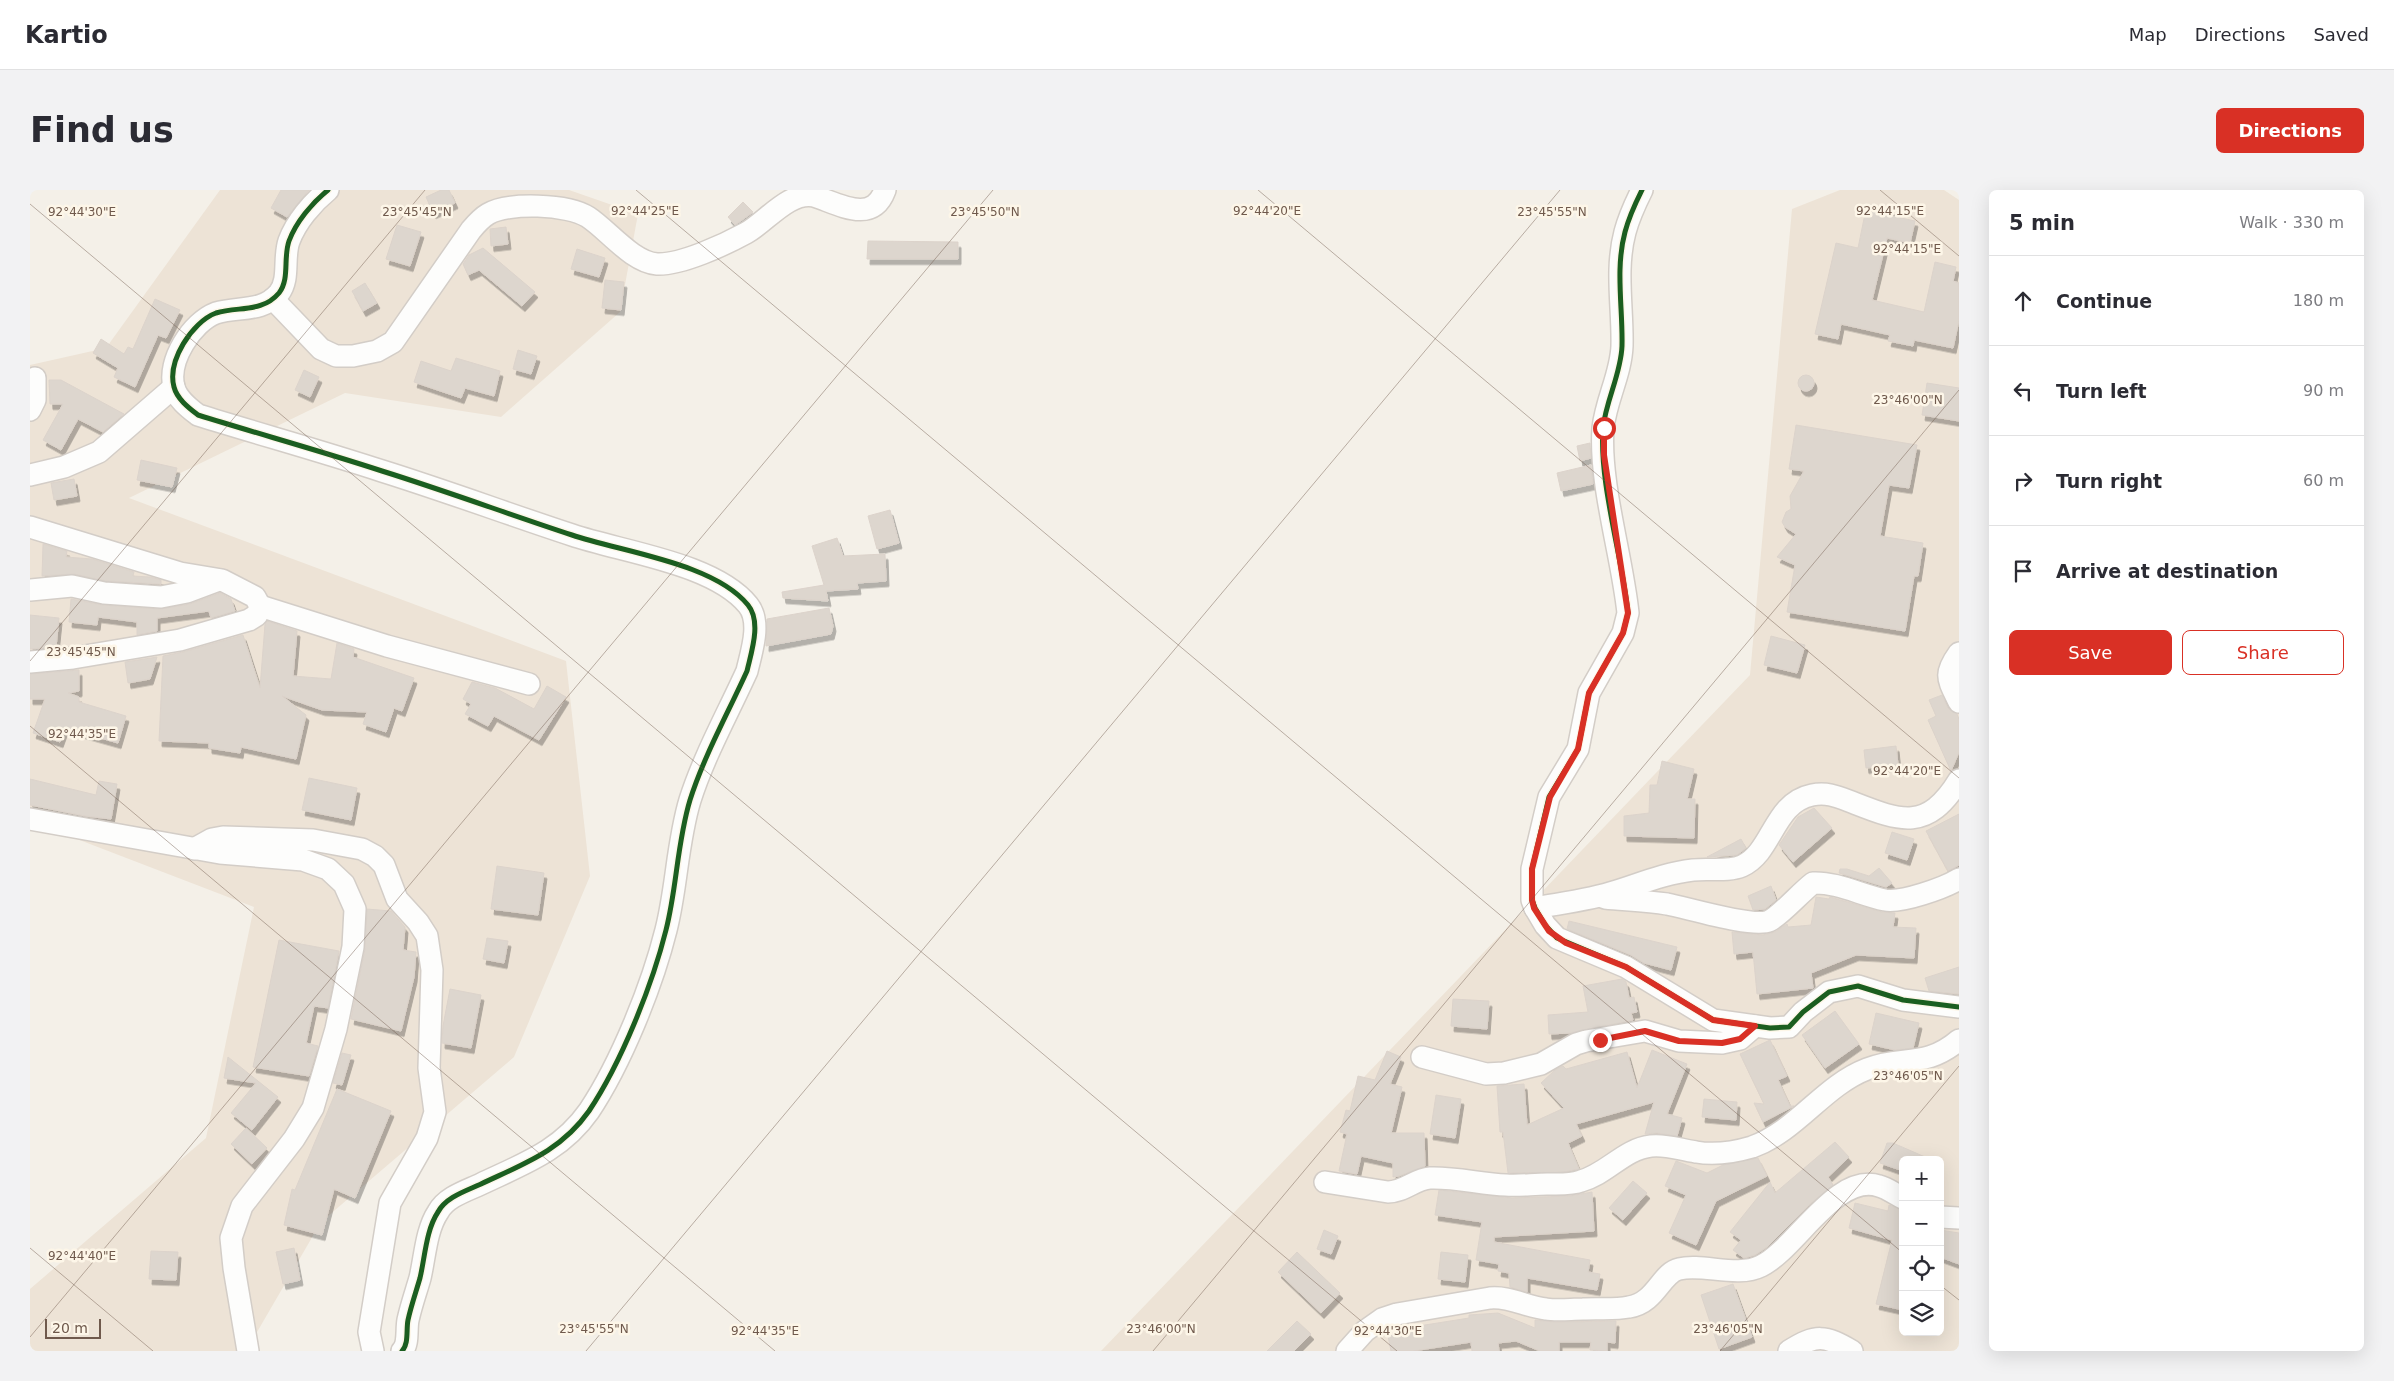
<!DOCTYPE html>
<html lang="en">
<head>
<meta charset="utf-8">
<style>
  :root { --surface:#fff; --page:#f2f2f3; --text:#2b2b33; --muted:#7c7c81; --line:#e1e1e2; --accent:#d93025 }
  body { margin:0; font-family:"DejaVu Sans",sans-serif; background:var(--page); color:var(--text) }
  .controls { position:absolute; right:15px; bottom:15px; display:grid; overflow:hidden; border-radius:8px; box-shadow:0 5px 20px #0002 }
  .controls button { width:45px; height:45px; display:grid; place-items:center; padding:0; border:0; border-bottom:1px solid var(--line); background:var(--surface); color:var(--text); font:25px sans-serif }
  .scale { position:absolute; left:15px; bottom:12px; width:56px; box-sizing:border-box; padding-left:5px; border:2px solid #6f594c; border-top:0; font-size:14px; line-height:18px; white-space:nowrap; color:#6f594c; -webkit-text-stroke:4px #fdf6e8; paint-order:stroke }
  .stop { position:absolute; width:15px; height:15px; margin:-11px; border:4px solid #d93025; border-radius:50%; background:#fff }
  .stop.end { background:#d93025; border-color:#fff; box-shadow:0 1px 5px #0008 }
  .list { margin:0; padding:0; list-style:none }
  h2 { display:flex; justify-content:space-between; align-items:center; height:65px; margin:0; padding:0 20px; font-size:21px }
  h2 small { font-size:16px; font-weight:400; color:var(--muted) }
  .list li { display:grid; grid-template-columns:32px 1fr auto; gap:15px; align-items:center; box-sizing:border-box; height:90px; padding:0 20px; border-top:1px solid var(--line) }
  .list b { display:block; font-size:19px; white-space:nowrap }
  .list em { font-size:16px; font-style:normal; color:var(--muted) }
  .actions { display:flex; gap:10px; padding:15px 20px }
  .actions a { flex:1; padding:11px 0; border:1px solid var(--accent); border-radius:8px; text-align:center; font-size:18px; color:var(--accent) }
  .actions .main { background:var(--accent); color:#fff }
  .icon { flex:none; width:28px; height:28px; fill:none; stroke:currentColor; stroke-width:2; stroke-linecap:round; stroke-linejoin:round }
  .map { position:relative; flex:none; width:1929px; height:1161px; overflow:hidden; border-radius:8px }
  header { display:flex; align-items:center; gap:30px; box-sizing:border-box; height:70px; padding:0 25px; background:var(--surface); border-bottom:1px solid var(--line) }
  header strong { font-size:24px }
  nav { display:flex; gap:28px; margin-inline-start:auto; font-size:18px }
  .intro { display:flex; align-items:center; justify-content:space-between; box-sizing:border-box; height:120px; padding:0 30px }
  h1 { margin:0; font-size:35px }
  .button { padding:12px 22px; border-radius:8px; background:var(--accent); color:#fff; font-size:18px; font-weight:700 }
  main { display:flex; gap:30px; padding:0 30px }
  aside { flex:1; background:var(--surface); border-radius:8px; box-shadow:0 5px 20px #0002 }
  .map>svg:first-child { display:block }
</style>
</head>
<body>
<header>
<strong>Kartio</strong>
<nav><a>Map</a><a>Directions</a><a>Saved</a></nav>
</header>
<div class="intro"><h1>Find us</h1><a class="button">Directions</a></div>
<main>
<div class="map">
<svg width="1929" height="1161" viewBox="0 0 1929 1161">
  <defs>
    <filter id="shadow"><feDropShadow dx="3" dy="5.5" stdDeviation="0" flood-color="#0004"/></filter>
  </defs>
  <rect width="100%" height="100%" fill="#f4f0e8"/>
  <g fill="#ede3d6" fill-rule="evenodd">
    <path d="M190 0H539L608 24 590 122 471 227 315 203 99 308 536 471 560 686 484 867 291 1032 216 1161H0V1099L176 948 224 717 0 631V175L76 158Z"/>
    <path d="M1810 0H1914L1929 10V1161H1071L1720 485 1762 19ZM1873 970H1910V1142H1873Z"/>
  </g>
  <g fill="#ddd6ce" stroke="#dcd3cb" filter="url(#shadow)">
    <path d="M251 0H279L257 27 241 18Z"/>
    <path d="M411 0H419L425 13 403 23 396 7Z"/>
    <path d="M713 12 723 22 705 35 698 27Z"/>
    <path d="M1837 14 1863 20 1862 26 1885 31 1880 53 1857 48 1842 110 1894 122 1905 72 1926 77 1923 91 1929 93V130L1923 158 1884 150 1883 156 1858 151 1860 145 1811 134 1808 149 1785 144 1806 53 1828 58Z"/>
    <path d="M367 35 391 42 380 76 356 69Z"/>
    <path d="M476 37 478 54 461 56 460 39Z"/>
    <path d="M838 51 928 52V69H837Z"/>
    <path d="M453 58 505 102 492 116 449 80 438 85 433 74 439 65Z"/>
    <path d="M547 59 575 68 569 87 541 79Z"/>
    <path d="M575 90 594 92 591 120 572 118Z"/>
    <path d="M335 93 347 113 333 121 322 101Z"/>
    <path d="M125 109 150 120 136 148 128 145 105 197 84 187 88 178 63 163 71 149 94 164 98 157 103 159Z"/>
    <path d="M488 160 507 166 501 184 483 179Z"/>
    <path d="M426 168 470 181 464 206 435 198 431 208 384 192 391 171 421 181Z"/>
    <path d="M274 180 289 187 280 207 265 200Z"/>
    <circle cx="1776" cy="193" r="8"/>
    <path d="M19 190H31L94 224 73 242 48 229 31 260 13 250 33 214H20Z"/>
    <path d="M1897 193 1929 198V231L1892 225Z"/>
    <path d="M1766 235 1887 255 1879 298 1859 295 1850 346 1893 353 1888 386H1884L1875 441 1757 422 1765 375 1747 367 1766 344 1755 337 1752 332 1756 322 1761 319 1760 306 1774 281 1759 279Z"/>
    <path d="M1560 253 1561 268 1550 271 1547 256Z"/>
    <path d="M111 270 147 278 142 297 107 290Z"/>
    <path d="M1561 275 1563 294 1531 301 1527 283Z"/>
    <path d="M44 289 47 306 24 310 21 293Z"/>
    <path d="M860 320 869 353 847 359 838 326Z"/>
    <path d="M807 348 813 366 855 364 856 391 827 393 828 399 796 401 798 411 753 408 752 402 794 395 782 356Z"/>
    <path d="M13 354 37 361 36 367 62 369 104 382 103 386 120 387 131 390V394L76 391 44 384 12 386Z"/>
    <path d="M190 403 201 409 205 421 181 428 179 421 127 428V441L107 445V432L68 427 67 435 39 432 41 409 73 415 130 419 160 414Z"/>
    <path d="M799 418 803 436 801 444 736 456 737 429Z"/>
    <path d="M0 425 29 428 26 457 0 459Z"/>
    <path d="M237 431 267 441 263 486 301 489 307 453 324 459 323 467 384 488 372 521 364 518 356 542 333 534 337 522 292 520 252 506 276 525 266 569 211 557 210 563 179 558V553L129 551 133 466 153 462 213 445 230 498 235 434Z"/>
    <path d="M1741 446 1775 455 1767 483 1734 475Z"/>
    <path d="M127 467 120 489 98 493 95 472Z"/>
    <path d="M49 480V501L38 503 49 507V512L96 526 88 553 35 538 30 552 3 543 15 509H0V484Z"/>
    <path d="M442 492 465 498 504 519 517 496 536 507 509 550 464 526 458 536 435 524 441 514 433 509Z"/>
    <path d="M1912 505 1918 518 1927 524 1929 529V562L1921 581 1898 530 1906 526 1899 510Z"/>
    <path d="M1866 556 1868 575 1836 578 1834 560Z"/>
    <path d="M1632 571 1664 579 1657 609H1665L1664 648 1594 646V626L1619 623 1620 595H1627Z"/>
    <path d="M279 588 327 598 321 630 272 620Z"/>
    <path d="M0 589 66 605 69 591 87 594 81 629 55 626 0 615Z"/>
    <path d="M1784 618 1802 638 1763 672 1749 655 1768 627Z"/>
    <path d="M1929 624V675L1918 681 1896 641Z"/>
    <path d="M1862 642 1884 649 1877 670 1855 663Z"/>
    <path d="M1711 649 1716 658 1707 665 1677 667Z"/>
    <path d="M467 676 514 683 508 725 461 719Z"/>
    <path d="M1849 678 1862 693 1856 697 1809 683 1810 679H1817L1839 686Z"/>
    <path d="M1741 696 1746 710 1735 719 1723 720 1718 706Z"/>
    <path d="M1786 707 1799 709 1800 707 1852 722 1865 723 1863 737 1886 738 1884 768 1826 765 1781 783 1783 798 1727 804 1723 762 1704 764 1702 742 1733 745 1745 742 1757 734 1758 737 1781 735Z"/>
    <path d="M337 719 361 721 375 737 373 760 386 762 384 787 371 841 321 829 335 759Z"/>
    <path d="M1539 731 1647 757 1641 780 1614 773 1601 765 1537 739Z"/>
    <path d="M457 748 478 751 474 773 453 769Z"/>
    <path d="M249 750 309 761 298 818 284 816 276 853 288 856 279 886 223 877Z"/>
    <path d="M1929 777V804L1899 801 1895 788Z"/>
    <path d="M1592 789 1596 792 1599 808 1604 807 1607 822 1601 823 1603 830 1540 843 1519 844 1518 825 1558 822 1553 796Z"/>
    <path d="M420 799 451 805 441 858 412 853 413 836Z"/>
    <path d="M1423 809 1459 811 1457 839 1421 836Z"/>
    <path d="M1805 821 1829 854 1795 878 1772 845Z"/>
    <path d="M1846 823 1889 833 1883 858 1865 860 1839 854Z"/>
    <path d="M1740 850 1757 886 1748 890 1760 916H1764L1733 932 1724 913 1734 914 1710 864Z"/>
    <path d="M1622 860 1657 874 1637 924 1652 928 1647 946 1627 943 1615 944 1624 912 1546 934 1552 946 1538 953 1549 979 1534 982 1478 983 1473 942H1470L1467 896 1494 894 1497 935 1534 918 1511 893 1525 880 1533 876 1536 879 1597 862 1607 898Z"/>
    <path d="M1357 861 1371 867 1360 894 1372 897 1361 943H1394L1395 976 1369 986 1363 987V973L1331 966 1327 984 1309 981 1317 944 1310 942 1316 920 1320 921 1328 886 1345 890Z"/>
    <path d="M312 863 321 865 312 895 303 893Z"/>
    <path d="M198 867 248 907 222 940 201 923 226 893 194 888Z"/>
    <path d="M307 899 361 921 325 1008 304 999 292 1045 254 1035 262 999 265 1000Z"/>
    <path d="M1406 905 1431 909 1425 948 1400 944Z"/>
    <path d="M1674 909 1707 912 1706 930 1672 927Z"/>
    <path d="M216 938 237 958 222 974 201 954Z"/>
    <path d="M1805 952 1819 967 1798 987 1803 995 1779 1015 1737 1057 1725 1065 1714 1068 1703 1060 1711 1050 1700 1042 1740 992 1745 1003Z"/>
    <path d="M1857 953H1863L1902 970H1873V981L1850 973Z"/>
    <path d="M1728 968 1737 986 1686 1011 1666 1055 1639 1043 1656 1005 1635 996 1646 971 1677 983 1693 975Z"/>
    <path d="M1603 991 1617 1003 1593 1030 1579 1018Z"/>
    <path d="M1409 1000 1482 1008 1540 1006 1562 1002 1564 1041 1464 1047V1052L1560 1070 1558 1082 1570 1084 1567 1100 1497 1088V1102L1480 1097 1479 1083 1468 1081 1469 1074 1446 1070 1452 1032 1405 1025Z"/>
    <path d="M1825 1013 1858 1021 1859 1015 1873 1020V1120L1846 1114 1862 1050 1819 1038Z"/>
    <path d="M1294 1040 1308 1046 1301 1064 1287 1059Z"/>
    <path d="M1910 1040 1929 1043V1074L1910 1067Z"/>
    <path d="M264 1058 270 1090 253 1094 246 1062Z"/>
    <path d="M121 1061 148 1062 146 1090 119 1089Z"/>
    <path d="M1267 1062 1310 1103 1291 1123 1248 1082Z"/>
    <path d="M1411 1062 1438 1065 1435 1092 1408 1089Z"/>
    <path d="M1703 1094 1722 1147 1689 1159 1671 1105Z"/>
    <path d="M1468 1123 1505 1138V1130L1525 1132 1586 1131 1585 1153 1577 1152V1161L1560 1160 1561 1152H1529V1161H1510L1486 1151 1468 1153 1469 1161H1442L1441 1152 1383 1161H1361L1357 1141 1439 1128V1125Z"/>
    <path d="M1267 1131 1281 1144 1264 1161H1237Z"/>
  </g>
  <g fill="none" stroke-linecap="round" stroke-linejoin="round">
    <g stroke="#d3cdc7" stroke-width="24">
      <g id="minor">
        <path d="M298 0C282 13 266 32 259 51 253 68 260 89 249 103 232 123 209 116 186 123 162 132 137 171 144 197 147 209 159 218 168 225 229 244 291 261 352 281 416 301 478 324 542 345 592 362 684 373 718 415 732 432 721 463 717 481 698 523 674 566 660 610 647 653 647 697 636 740 622 796 591 873 559 921 531 961 493 974 451 994 436 1001 416 1007 408 1022 396 1040 395 1067 390 1088 386 1102 381 1116 378 1130 376 1140 379 1154 372 1161"/>
        <path d="M1612 0C1605 14 1599 27 1595 42 1585 79 1593 119 1592 156 1591 184 1576 210 1573 238 1569 294 1592 365 1598 423L1593 443 1559 503 1548 559 1519 607 1502 679V710L1505 718 1515 735 1527 748 1596 777 1683 830 1740 838 1759 837 1773 822 1799 802 1828 796 1873 810 1929 817"/>
        <path d="M243 109 291 159 306 166H323L347 161 363 152 441 40C446 34 451 28 458 24 478 12 538 14 558 27 578 40 602 72 627 74 651 75 694 55 716 43 736 32 759 1 784 6 809 14 842 35 855 0"/>
        <path d="M0 220 5 210V188"/>
        <path d="M0 285 34 277 69 262 144 197"/>
        <path d="M0 337 150 383 192 390 225 407 230 416 227 425 219 430 150 450 43 468 0 472"/>
        <path d="M0 400 42 396 74 403 131 407 157 402 189 390"/>
        <path d="M230 416 357 456 499 494"/>
        <path d="M1929 463C1913 485 1918 489 1929 512"/>
        <path d="M0 629 190 663 273 670 298 679 314 694 325 719 323 757 306 839 283 918 264 949 212 1016 201 1048 204 1078 218 1161"/>
        <path d="M164 659 182 649 193 647 283 650 332 659 345 666 354 675 367 709 388 732 397 746 402 780 399 878 405 922 397 948 360 1013 339 1142 343 1161"/>
        <path d="M1575 708C1595 710 1617 711 1637 714 1658 718 1723 738 1739 731 1749 727 1771 702 1783 693 1807 692 1831 705 1855 710 1872 713 1914 698 1929 689"/>
        <path d="M1505 718C1532 713 1560 710 1587 701 1612 693 1636 683 1663 680 1678 678 1698 682 1712 676 1743 662 1743 613 1782 605 1796 602 1806 606 1819 611 1868 630 1896 644 1929 590"/>
        <path d="M1392 867 1456 884 1474 883 1511 874 1546 854 1556 851 1615 841 1649 851 1692 853 1710 849 1725 836"/>
        <path d="M1295 992 1358 1002C1374 1002 1385 989 1400 988 1425 987 1451 994 1476 995 1489 996 1503 994 1517 994 1528 994 1541 995 1551 991 1577 984 1594 959 1621 956 1636 954 1651 960 1666 962 1683 965 1705 962 1722 957 1767 941 1793 896 1837 879 1872 865 1895 879 1929 850"/>
        <path d="M1910 1027 1929 1028"/>
        <path d="M1317 1161 1335 1141 1352 1129 1367 1124 1460 1108C1479 1106 1497 1117 1516 1119 1528 1121 1541 1119 1553 1119 1568 1118 1584 1120 1599 1117 1626 1113 1631 1083 1649 1079 1673 1073 1707 1088 1731 1076 1766 1059 1806 982 1849 996 1857 998 1865 1004 1873 1008"/>
        <path d="M1759 1161C1786 1144 1795 1145 1822 1161"/>
      </g>
    </g>
    <use href="#minor" stroke="#fdfdfc" stroke-width="21"/>
    <g stroke="#fdf6e8" stroke-width="8">
      <g id="cycleway">
        <path d="M298 0C282 13 266 32 259 51 253 68 260 89 249 103 232 123 209 116 186 123 162 132 137 171 144 197 147 209 159 218 168 225 229 244 291 261 352 281 416 301 478 324 542 345 592 362 684 373 718 415 732 432 721 463 717 481 698 523 674 566 660 610 647 653 647 697 636 740 622 796 591 873 559 921 531 961 493 974 451 994 436 1001 416 1007 408 1022 396 1040 395 1067 390 1088 386 1102 381 1116 378 1130 376 1140 379 1154 372 1161"/>
        <path d="M1612 0C1605 14 1599 27 1595 42 1585 79 1593 119 1592 156 1591 184 1576 210 1573 238 1569 294 1592 365 1598 423L1593 443 1559 503 1548 559 1519 607 1502 679V710L1505 718 1515 735 1527 748 1596 777 1683 830 1740 838 1759 837 1773 822 1799 802 1828 796 1873 810 1929 817"/>
      </g>
    </g>
    <use href="#cycleway" stroke="#1b5e20" stroke-width="5"/>
  </g>
  <g fill="none" stroke-linecap="round" stroke-linejoin="round">
    <path stroke="#d93025" stroke-width="6" d="M1570 850 1615 841 1649 851 1692 853 1710 849 1725 836 1683 830 1596 777 1536 753 1519 741 1504 718 1502 710V679L1520 607 1548 559 1559 503 1593 443 1598 423 1574 265V238"/>
  </g>
  <path fill="none" stroke="#6f594c" stroke-width="1" stroke-opacity="0.45" d="M606 0 1873 1063M1228 0 1929 588M1850 0 1929 66M0 14 1367 1161M0 471 395 0M0 536 745 1161M0 1058 123 1161M1910 1095 1929 1110M0 1147 963 0M556 1161 1530 0M1123 1161 1929 200M1690 1161 1929 876"/>
  <g font-size="12" text-anchor="middle" fill="#6f594c" stroke="#fdf6e8" stroke-width="5" stroke-linejoin="round" paint-order="stroke">
    <text x="615" y="25">92°44'25"E</text>
    <text x="1237" y="25">92°44'20"E</text>
    <text x="1860" y="25">92°44'15"E</text>
    <text x="52" y="26">92°44'30"E</text>
    <text x="387" y="26">23°45'45"N</text>
    <text x="955" y="26">23°45'50"N</text>
    <text x="1522" y="26">23°45'55"N</text>
    <text x="1877" y="63">92°44'15"E</text>
    <text x="1878" y="214">23°46'00"N</text>
    <text x="51" y="466">23°45'45"N</text>
    <text x="52" y="548">92°44'35"E</text>
    <text x="1877" y="585">92°44'20"E</text>
    <text x="1878" y="890">23°46'05"N</text>
    <text x="52" y="1070">92°44'40"E</text>
    <text x="564" y="1143">23°45'55"N</text>
    <text x="1131" y="1143">23°46'00"N</text>
    <text x="1698" y="1143">23°46'05"N</text>
    <text x="735" y="1145">92°44'35"E</text>
    <text x="1358" y="1145">92°44'30"E</text>
  </g>
</svg>
<div class="controls">
<button>+</button>
<button>−</button>
<button><svg class="icon" aria-label="locate" viewBox="0 0 24 24"><circle cx="12" cy="12" r="6"/><path d="M12 2v4M12 18v4M2 12h4M18 12h4"/></svg></button>
<button><svg class="icon" aria-label="layers" viewBox="0 0 24 24"><path d="M12 4l9 5-9 5-9-5zM3 14l9 5 9-5"/></svg></button>
</div>
<div class="scale">20 m</div>
<div class="stop" style="left:1574px;top:238px"></div>
<div class="stop end" style="left:1570px;top:850px"></div>
</div>
<aside>
<h2>5 min<small>Walk · 330 m</small></h2>
<ul class="list">
<li><svg class="icon" aria-label="ahead" viewBox="0 0 24 24"><path d="M12 20V5M6 11l6-6 6 6"/></svg><div><b>Continue</b></div><em>180 m</em></li>
<li><svg class="icon" aria-label="left" viewBox="0 0 24 24"><path d="M17 20v-9H6M10 6l-5 5 5 5"/></svg><div><b>Turn left</b></div><em>90 m</em></li>
<li><svg class="icon" aria-label="right" viewBox="0 0 24 24"><path d="M7 20v-9h11M14 6l5 5-5 5"/></svg><div><b>Turn right</b></div><em>60 m</em></li>
<li><svg class="icon" aria-label="arrive" viewBox="0 0 24 24"><path d="M6 21V4h12l-3 4 3 4H6"/></svg><div><b>Arrive at destination</b></div></li>
</ul>
<div class="actions"><a class="main">Save</a><a>Share</a></div>
</aside>
</main>
</body>
</html>
